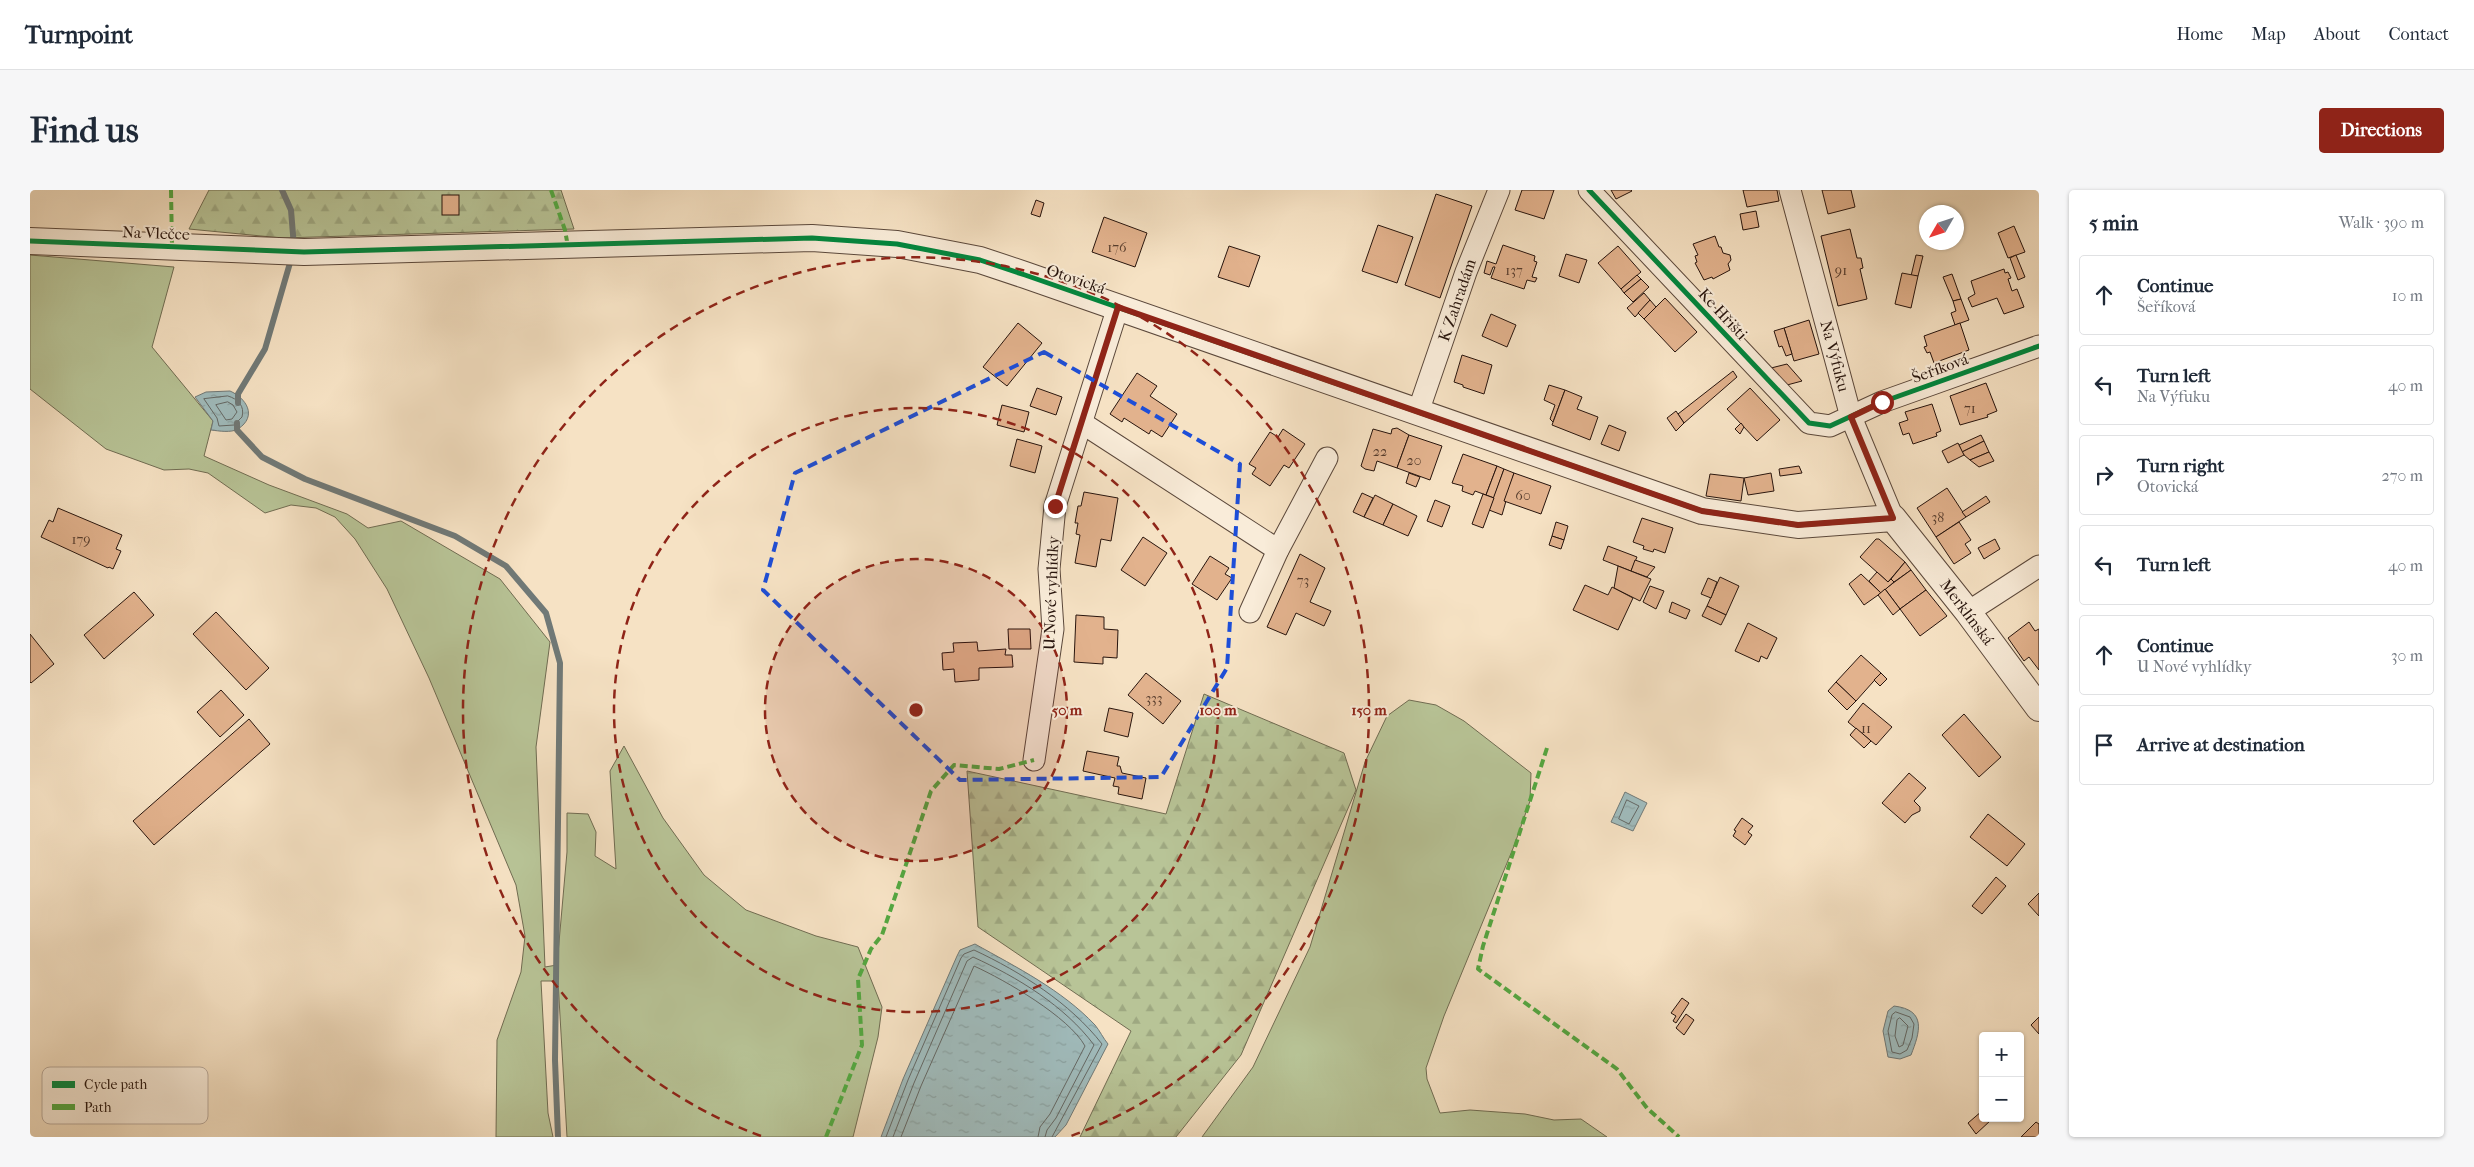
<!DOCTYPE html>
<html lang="en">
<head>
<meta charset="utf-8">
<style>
  :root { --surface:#fff; --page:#f6f6f7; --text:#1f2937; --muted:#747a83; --line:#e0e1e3; --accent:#8f2418 }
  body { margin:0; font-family:"IM FELL French Canon",serif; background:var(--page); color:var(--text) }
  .controls { position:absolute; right:15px; bottom:15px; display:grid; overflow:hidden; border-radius:5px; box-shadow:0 1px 4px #0004 }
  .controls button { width:45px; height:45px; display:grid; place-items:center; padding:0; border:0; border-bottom:1px solid var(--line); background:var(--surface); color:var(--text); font:25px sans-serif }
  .compass { position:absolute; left:1889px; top:15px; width:45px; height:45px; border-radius:50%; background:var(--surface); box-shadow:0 1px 4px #0004; rotate:231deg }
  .stop { position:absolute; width:15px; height:15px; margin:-11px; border:4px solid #8f2418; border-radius:50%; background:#fff }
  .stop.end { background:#8f2418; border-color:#fff; box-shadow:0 1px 5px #0008 }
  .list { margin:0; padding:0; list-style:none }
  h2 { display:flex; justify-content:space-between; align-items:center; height:65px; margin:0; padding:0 20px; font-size:21px }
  h2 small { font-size:16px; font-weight:400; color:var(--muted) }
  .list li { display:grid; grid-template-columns:32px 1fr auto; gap:15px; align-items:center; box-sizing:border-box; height:80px; margin:0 10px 10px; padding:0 10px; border:1px solid var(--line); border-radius:5px }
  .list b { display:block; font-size:19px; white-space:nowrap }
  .list p { margin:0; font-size:16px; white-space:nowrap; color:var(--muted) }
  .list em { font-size:16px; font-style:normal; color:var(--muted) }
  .icon { flex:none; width:28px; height:28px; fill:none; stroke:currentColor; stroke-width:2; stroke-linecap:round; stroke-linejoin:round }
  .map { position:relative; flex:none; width:2009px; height:947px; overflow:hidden; border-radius:5px }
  header { display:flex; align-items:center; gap:30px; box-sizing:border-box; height:70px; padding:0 25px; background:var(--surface); border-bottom:1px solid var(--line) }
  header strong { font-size:24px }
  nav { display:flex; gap:28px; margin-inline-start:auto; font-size:18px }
  .intro { display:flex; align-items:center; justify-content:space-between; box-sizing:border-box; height:120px; padding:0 30px }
  h1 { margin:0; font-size:35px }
  .button { padding:12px 22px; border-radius:5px; background:var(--accent); color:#fff; font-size:18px; font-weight:700 }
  main { display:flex; gap:30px; padding:0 30px }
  aside { flex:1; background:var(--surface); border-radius:5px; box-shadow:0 1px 4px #0004 }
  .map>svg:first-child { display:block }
</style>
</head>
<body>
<header>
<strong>Turnpoint</strong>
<nav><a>Home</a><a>Map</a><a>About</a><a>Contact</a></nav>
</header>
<div class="intro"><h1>Find us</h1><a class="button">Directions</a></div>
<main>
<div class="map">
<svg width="2009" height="947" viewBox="0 0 2009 947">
  <defs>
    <pattern id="forest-firs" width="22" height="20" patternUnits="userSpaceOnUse" patternTransform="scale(1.25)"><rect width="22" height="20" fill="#b8c497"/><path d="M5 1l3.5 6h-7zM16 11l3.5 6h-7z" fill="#9ea881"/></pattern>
    <pattern id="water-ripples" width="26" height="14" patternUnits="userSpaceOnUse" patternTransform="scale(1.25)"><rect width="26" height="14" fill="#a0bcbd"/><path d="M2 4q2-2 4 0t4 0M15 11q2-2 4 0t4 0" fill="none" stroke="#8aa1a1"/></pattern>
  </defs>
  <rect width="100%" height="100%" fill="#f6e2c4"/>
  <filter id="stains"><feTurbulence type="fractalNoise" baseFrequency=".004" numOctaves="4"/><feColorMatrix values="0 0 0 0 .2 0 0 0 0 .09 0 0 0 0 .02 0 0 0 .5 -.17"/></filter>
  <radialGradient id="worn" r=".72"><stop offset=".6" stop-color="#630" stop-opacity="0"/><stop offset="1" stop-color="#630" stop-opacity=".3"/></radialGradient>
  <g fill="#b8c497" stroke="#706c52">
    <path d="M0 65 144 77 122 157 183 231 174 266 239 295 317 324 338 338 371 331 470 389 520 452 506 557 515 777 527 775 537 662V623L558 624 566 642 565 666 586 679 580 581 594 556 633 628 674 685 716 720 786 746 828 757 852 817 848 847 823 947H537L528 791H511L518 923 523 947H466L467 850 491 782 495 746 486 695 399 488 357 399 325 349 305 327 286 318 261 315 235 323 178 283 159 279 134 280 76 259 0 199Z"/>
    <path d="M1379 510 1406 515 1434 531 1501 583 1500 611 1484 656 1414 826 1396 878 1397 889 1410 923 1440 920 1495 924 1524 930 1551 929 1577 947H1172L1223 877 1280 757 1335 572 1357 526Z"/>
  </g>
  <g fill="url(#forest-firs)" stroke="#706c52">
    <path d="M179 0H531L544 39 252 48 159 39Z"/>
    <path d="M1174 504 1314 563 1326 600 1211 865 1146 947H1050L1101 841 948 737 937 581 1136 624Z"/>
  </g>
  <g fill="url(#water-ripples)" stroke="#707977">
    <path d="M200 201C216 208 228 226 208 239 201 243 189 241 181 240L183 231 165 207 176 202Z"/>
    <path d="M1595 602 1617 613 1603 641 1581 632Z"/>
    <path d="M945 754C986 777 1032 800 1065 835 1070 841 1073 848 1078 854L1036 935 1025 947H851L873 889 927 766 930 760Z"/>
    <path d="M1864 816C1897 820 1890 842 1881 865L1870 869 1858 867 1853 841 1858 821Z"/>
  </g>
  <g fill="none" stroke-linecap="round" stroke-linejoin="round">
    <g stroke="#646865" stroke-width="1">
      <path d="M198 206C208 209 215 216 212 227L204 235 189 236 187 228 174 209Z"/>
      <path d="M198 212 203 215 207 222 202 229 196 230 186 215Z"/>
      <path d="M1597 610 1609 616 1599 634 1589 629Z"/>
      <path d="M1866 822 1880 827 1884 834 1882 848 1877 860 1870 864 1862 862 1858 841 1862 825Z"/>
      <path d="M1870 828 1878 836 1873 855 1869 857 1865 846 1867 830Z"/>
      <path d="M856 947 878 890 931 768 934 764 944 760C991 782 1040 813 1072 854L1022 947"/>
      <path d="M863 947 884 893 937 771 943 767C987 787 1035 816 1064 855L1026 928 1017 940 1015 947"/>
      <path d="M871 947 891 896 944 776C975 790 1039 827 1055 856L1020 924 1010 937 1008 947"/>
    </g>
    <g stroke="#707977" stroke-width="6">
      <path d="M252 0 261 20 264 57"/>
      <path d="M208 213V204L235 159 262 66"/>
      <path d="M207 233V240L232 267 275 289 425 346 476 376 516 423 530 473 525 870 528 947"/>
    </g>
  </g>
  <g fill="#e2b28d" stroke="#27140d">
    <path d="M1492 0H1524L1514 29 1485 20Z"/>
    <path d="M1581 0H1601L1602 1 1586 9Z"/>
    <path d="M1713 0H1747L1749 11 1717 17Z"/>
    <path d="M1792 0H1821L1825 17 1798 24Z"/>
    <path d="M1406 4 1442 16 1410 108 1375 95Z"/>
    <rect x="412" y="5" width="17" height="20"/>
    <path d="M1006 10 1014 13 1010 27 1001 24Z"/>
    <path d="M1726 21 1729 37 1713 40 1710 24Z"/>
    <path d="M1074 27 1117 43 1105 77 1062 62Z"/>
    <path d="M1348 35 1383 47 1367 93 1332 81Z"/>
    <path d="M1984 36 1995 62 1978 68 1968 43Z"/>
    <path d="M1820 39 1827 68H1831L1833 78 1830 79 1837 109 1808 116 1791 46Z"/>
    <path d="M1685 46 1689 57H1691L1693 63 1700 65 1701 70 1698 74 1700 80 1683 89 1682 87 1674 90 1665 73 1667 72 1665 66 1668 65 1663 54Z"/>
    <path d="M1473 55 1505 66 1504 71 1507 72 1502 87 1507 88 1505 92 1497 90 1494 99 1461 88 1465 77H1463L1460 85 1454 83 1457 71 1466 74Z"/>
    <path d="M1199 56 1230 66 1219 97 1188 87Z"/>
    <path d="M1588 56 1611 82 1591 99 1568 73Z"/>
    <path d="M1536 64 1557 70 1549 93 1529 86Z"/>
    <path d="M1886 65 1893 66 1888 86H1881Z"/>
    <path d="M1986 65 1995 87 1988 90 1980 68Z"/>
    <path d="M1974 79 1975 83 1978 82 1981 88 1978 89 1982 101 1987 99 1994 117 1974 124 1967 108 1942 117 1938 108 1945 104 1941 91Z"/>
    <path d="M1872 83 1888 86 1881 118 1865 114Z"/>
    <path d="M1922 84 1931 109 1923 111 1913 87Z"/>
    <path d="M1607 85 1611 89 1594 103 1591 99Z"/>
    <path d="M1611 89 1619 97 1603 112 1594 103Z"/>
    <path d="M1614 103 1620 110 1605 127 1597 118Z"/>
    <path d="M1635 108 1667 142 1645 162 1614 129Z"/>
    <path d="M1931 109 1939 130 1925 135 1921 123 1926 121 1923 111Z"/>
    <path d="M1620 110 1626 117 1614 129 1608 123Z"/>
    <path d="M1461 124 1486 135 1477 157 1452 146Z"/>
    <path d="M1779 130 1789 164 1764 171 1754 138Z"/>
    <path d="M988 133 1012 153 977 196 953 177Z"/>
    <path d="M1930 133 1939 160 1904 173 1900 162 1897 163 1894 157 1897 156 1894 146Z"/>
    <path d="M1754 138 1762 164 1756 166 1752 156 1749 157 1744 141Z"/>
    <path d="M1432 165 1462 175 1454 204 1433 197V195L1424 192Z"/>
    <path d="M1757 174 1772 191 1757 195 1741 178Z"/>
    <path d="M1703 181 1707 187 1654 233 1648 224Z"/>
    <path d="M1107 183 1127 196 1120 206 1147 224 1132 247 1121 240 1119 244 1094 228 1092 232 1080 224Z"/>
    <path d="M1956 193 1967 221 1957 225 1958 227 1930 235 1920 206Z"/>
    <path d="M1519 195 1535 200 1523 232 1520 229 1525 215 1514 210Z"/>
    <path d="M1007 198 1032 207 1026 225 1000 216Z"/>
    <path d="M1720 198 1750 230 1727 251 1697 219Z"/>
    <path d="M1535 200 1552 207 1547 219 1568 227 1560 250 1522 235Z"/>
    <path d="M1902 214 1911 241 1906 243 1907 246 1883 254 1879 243 1873 245 1869 233 1878 230 1875 222Z"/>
    <path d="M972 215 999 222 994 242 967 235Z"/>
    <path d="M1646 221 1654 233 1646 241 1637 228Z"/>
    <path d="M1711 233 1714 237 1710 244 1705 239Z"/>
    <path d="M1579 235 1596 242 1589 261 1571 254Z"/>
    <path d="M1367 238 1379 245 1367 278 1347 271 1344 281 1335 279 1331 276 1343 239 1361 244 1362 239Z"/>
    <path d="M1253 239 1275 254 1259 278 1254 275 1240 296 1222 284 1226 278 1219 274 1240 242 1248 247Z"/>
    <path d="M1379 245 1412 256 1400 290 1367 278Z"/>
    <path d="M1951 245 1954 251 1932 262 1929 255Z"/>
    <path d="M987 249 1012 256 1005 283 980 276Z"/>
    <path d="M1954 251 1959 262 1940 270 1934 265 1932 262Z"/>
    <path d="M1928 253 1934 265 1918 273 1912 261Z"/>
    <path d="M1959 262 1964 271 1949 277 1940 270Z"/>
    <path d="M1433 264 1467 276 1456 305 1445 301 1443 305 1432 301 1433 296 1422 293Z"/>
    <path d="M1467 276 1474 279 1464 308 1456 305Z"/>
    <path d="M1769 276 1772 283 1750 286 1749 279Z"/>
    <path d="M1474 279 1484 283 1472 325 1459 320Z"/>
    <path d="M1379 283 1390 287 1386 297 1376 293Z"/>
    <path d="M1484 283 1521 296 1511 324 1474 311Z"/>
    <path d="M1741 283 1744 301 1718 305 1714 288Z"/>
    <path d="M1680 284 1714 288 1711 311 1676 306Z"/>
    <path d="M1917 298 1936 327 1906 347 1887 318Z"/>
    <path d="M1054 302 1088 308 1081 351 1071 349 1066 377 1045 373 1050 345 1046 344 1048 333H1045L1048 316H1051Z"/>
    <path d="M1332 303 1343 308 1334 327 1323 322Z"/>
    <path d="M1453 304 1464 308 1453 338 1442 334Z"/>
    <path d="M1345 305 1363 314 1353 335 1334 327Z"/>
    <path d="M1956 306 1960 312 1936 327 1932 322Z"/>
    <path d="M1405 310 1420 316 1412 337 1397 331Z"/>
    <path d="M1363 314 1387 326 1378 346 1353 335Z"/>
    <path d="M28 318 92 345 86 359 91 361 83 379 79 377 78 378 11 347 19 330 23 332Z"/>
    <path d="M1612 328 1643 338 1635 363 1624 359 1623 362 1613 359 1614 356 1603 352Z"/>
    <path d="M1526 332 1538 336 1534 350 1522 346Z"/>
    <path d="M1929 332 1941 350 1935 354 1941 363 1924 374 1906 347Z"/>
    <path d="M1522 346 1534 350 1531 359 1519 355Z"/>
    <path d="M1113 347 1137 363 1115 396 1091 380Z"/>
    <path d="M1846 349H1849L1875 372 1858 392 1830 367Z"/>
    <path d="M1965 349 1970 359 1954 369 1948 358Z"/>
    <path d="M1578 356 1607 367 1601 381 1573 370Z"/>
    <path d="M1270 364 1295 378 1280 412 1301 421 1294 436 1266 423 1256 445 1237 437Z"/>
    <path d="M1180 366 1199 378 1195 384 1202 388 1187 410 1162 394Z"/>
    <path d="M1605 370 1625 377 1617 387 1601 381Z"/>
    <path d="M1875 372 1881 380 1864 392 1861 389Z"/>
    <path d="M1588 376 1621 389 1610 411 1584 398Z"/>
    <path d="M1881 380 1896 400 1870 419 1855 399Z"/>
    <path d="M1847 382 1858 392 1861 389 1864 392 1851 403 1839 391Z"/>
    <path d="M1831 384 1851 403 1834 415 1819 394Z"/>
    <path d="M1690 387 1709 396 1696 425 1677 416Z"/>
    <path d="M1678 388 1687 392 1681 408 1671 404Z"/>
    <path d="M1555 395 1578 405 1582 397 1603 408 1588 440 1543 420Z"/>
    <path d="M1620 396 1634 401 1626 419 1613 412Z"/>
    <path d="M1855 399 1870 419 1863 425 1848 405Z"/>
    <path d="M1896 400 1917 426 1890 446 1870 419Z"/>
    <path d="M104 402 124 425 74 469 54 445Z"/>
    <path d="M1642 412 1660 420 1656 429 1639 422Z"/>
    <path d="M1677 416 1696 425 1691 435 1672 426Z"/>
    <path d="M186 422 239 478 216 500 163 444Z"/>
    <path d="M1046 425 1074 427V439L1088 440 1087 468 1073 467V474L1044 472Z"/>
    <path d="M1999 432 2005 441 2009 439V480L1999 467 1994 471 1978 448Z"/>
    <path d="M1718 433 1747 448 1737 469 1731 466 1729 472 1705 461Z"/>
    <path d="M978 439H1000L1001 459H979Z"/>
    <path d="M0 444 24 474 1 493 0 492Z"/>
    <path d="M947 452 948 461 976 459 975 465H982L983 477 949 478V490L925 492 924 479 913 480 912 463 924 462 923 453Z"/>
    <path d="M1831 465 1851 483 1826 511 1806 492Z"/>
    <path d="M1116 483 1151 511 1133 534 1098 505Z"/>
    <path d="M1851 483 1857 489 1850 496 1844 490Z"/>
    <path d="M1806 492 1826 511 1817 520 1798 501Z"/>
    <path d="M191 500 214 525 190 547 167 522Z"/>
    <path d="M1833 513 1862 537 1846 555 1818 532Z"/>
    <path d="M1079 518 1103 523 1098 547 1074 541Z"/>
    <path d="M1934 524 1971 567 1949 587 1912 545Z"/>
    <path d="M219 529 240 554 124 655 103 631Z"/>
    <path d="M1826 538 1841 551 1834 558 1820 545Z"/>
    <path d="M1057 561 1089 567 1087 576H1090L1092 583 1116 588 1112 609 1088 604 1089 597 1083 596 1085 588 1053 581Z"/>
    <path d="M1879 583 1896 598 1884 611 1890 617V621L1882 625 1875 633 1852 613Z"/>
    <path d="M1958 624 1995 654 1977 676 1940 647Z"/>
    <path d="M1712 628 1723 636 1718 642 1722 645 1715 655 1703 646 1706 641 1704 640Z"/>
    <path d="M1966 687 1976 696 1952 724 1942 716Z"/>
    <path d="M2009 703V726L1998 714Z"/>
    <path d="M1652 808 1659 813 1646 833 1643 831 1646 826 1641 823Z"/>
    <path d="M1656 824 1664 830 1654 845 1646 838Z"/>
    <path d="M2009 827V844L2001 835Z"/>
    <path d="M1952 921 1953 928 1961 930 1946 944 1938 933Z"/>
    <path d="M2006 932 2009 934V947H1991Z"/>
  </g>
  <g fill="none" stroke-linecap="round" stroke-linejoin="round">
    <g stroke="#5b483b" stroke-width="23">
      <g id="minor">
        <path d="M1559 0 1779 233 1800 236 1852 212 2009 156"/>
        <path d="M1760 0 1821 227 1863 328"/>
        <path d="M1388 222 1436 82 1469 0"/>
        <path d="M1052 233 1248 360"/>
        <path d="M1220 422 1248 360 1297 268"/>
        <path d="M1938 422 2009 376"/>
        <path d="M1004 570 1023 439 1019 379 1025 316 1088 117"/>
      </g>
    </g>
    <g stroke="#5b483b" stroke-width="28">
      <path id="tertiary" d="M0 51 274 62 782 48 867 54 950 70 995 85 1672 321 1768 335 1863 328 1938 422 2009 518"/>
    </g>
    <use href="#minor" stroke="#f9ecd9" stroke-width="21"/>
    <use href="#tertiary" stroke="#f9ecd9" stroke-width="26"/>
    <g stroke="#53a841" stroke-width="4" stroke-dasharray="8 4" stroke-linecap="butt">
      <path d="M141 0 142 57"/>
      <path d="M521 0 535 40 538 57"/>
      <path d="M1517 558 1453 756 1448 779 1587 879 1617 918 1649 947"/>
      <path d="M796 947 832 855 828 789 841 759 852 745 901 601 924 575 969 579 1004 570"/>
    </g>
    <g stroke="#f9ecd9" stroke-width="8">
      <g id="cycleway">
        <path d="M1559 0 1779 233 1800 236 1852 212 2009 156"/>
        <path d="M0 51 274 62 782 48 867 54 950 70 995 85 1672 321 1768 335 1863 328"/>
      </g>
    </g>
    <use href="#cycleway" stroke="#00873e" stroke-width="5"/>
  </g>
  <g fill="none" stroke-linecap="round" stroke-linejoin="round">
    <path stroke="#8f2418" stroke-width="6" d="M1025 316 1088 117 1672 321 1768 335 1863 328 1821 227 1852 212"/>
  </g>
  <path fill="none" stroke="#1d4ed8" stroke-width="4" stroke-dasharray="10 6" stroke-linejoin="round" d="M1014 162 1210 274 1197 478 1131 587 930 590 733 400 765 283Z"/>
  <circle cx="886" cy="520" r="151" fill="#8f2418" fill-opacity=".12"/>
  <g fill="none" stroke="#8f2418" stroke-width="2.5" stroke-dasharray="9 6">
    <circle cx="886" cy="520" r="151"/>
    <circle cx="886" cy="520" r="302"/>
    <path d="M731 946A453 453 0 1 1 1041 946"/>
  </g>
  <g text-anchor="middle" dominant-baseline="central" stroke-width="4" stroke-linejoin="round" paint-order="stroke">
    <g font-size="14" fill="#563c2d">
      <text x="1087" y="57">176</text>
      <text x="1484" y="80">137</text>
      <text x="1811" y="80">91</text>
      <text x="1940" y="218">71</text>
      <text x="1350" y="261">22</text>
      <text x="1384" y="270">20</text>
      <text x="1493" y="305">60</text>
      <text x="1908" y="327">38</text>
      <text x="51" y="349">179</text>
      <text x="1273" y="390">73</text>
      <text x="1124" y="508">333</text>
      <text x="1836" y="538">11</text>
    </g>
    <g font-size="16" fill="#27140d" stroke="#f9ecd9">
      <text transform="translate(126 43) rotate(2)">Na Vlečce</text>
      <text transform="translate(1046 89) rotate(19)">Otovická</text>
      <text transform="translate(1427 110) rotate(-71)">K Zahradám</text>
      <text transform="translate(1693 124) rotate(47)">Ke Hřišti</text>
      <text transform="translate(1805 166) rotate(75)">Na Výfuku</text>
      <text transform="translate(1910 178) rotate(-20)">Šeříková</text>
      <text transform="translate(1021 403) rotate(-88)">U Nové vyhlídky</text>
      <text transform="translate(1937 422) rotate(53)">Merklínská</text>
    </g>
  </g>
  <rect x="12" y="877" width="166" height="57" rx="8" fill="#f9ecd9" stroke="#baab9c" stroke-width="1"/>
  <rect x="22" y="891" width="23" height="7" fill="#00873e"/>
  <rect x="22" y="914" width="23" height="6" fill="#53a841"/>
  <g font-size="14" fill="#27140d">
    <text x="54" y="899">Cycle path</text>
    <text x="54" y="922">Path</text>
  </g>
  <circle cx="886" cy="520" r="8" fill="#8f2418" stroke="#f9ecd9" stroke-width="2.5"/>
  <g font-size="15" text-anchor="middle" font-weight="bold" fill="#8f2418" stroke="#f9ecd9" stroke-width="4" stroke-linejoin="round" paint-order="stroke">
    <text x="1037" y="525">50 m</text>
    <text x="1188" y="525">100 m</text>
    <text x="1339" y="525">150 m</text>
  </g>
  <rect width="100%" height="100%" filter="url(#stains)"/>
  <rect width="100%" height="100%" fill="url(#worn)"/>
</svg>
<div class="controls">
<button>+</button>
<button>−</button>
</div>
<svg class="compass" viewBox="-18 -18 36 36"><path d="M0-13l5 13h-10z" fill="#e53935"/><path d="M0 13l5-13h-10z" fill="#747a83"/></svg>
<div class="stop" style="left:1852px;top:212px"></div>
<div class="stop end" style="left:1025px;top:316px"></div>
</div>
<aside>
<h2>5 min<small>Walk · 390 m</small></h2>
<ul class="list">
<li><svg class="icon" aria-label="ahead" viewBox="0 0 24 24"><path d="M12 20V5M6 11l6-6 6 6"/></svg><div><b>Continue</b><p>Šeříková</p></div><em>10 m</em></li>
<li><svg class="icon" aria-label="left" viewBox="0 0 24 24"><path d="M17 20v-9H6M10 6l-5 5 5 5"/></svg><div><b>Turn left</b><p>Na Výfuku</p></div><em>40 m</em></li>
<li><svg class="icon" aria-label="right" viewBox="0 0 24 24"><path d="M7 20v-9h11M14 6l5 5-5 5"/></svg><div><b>Turn right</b><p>Otovická</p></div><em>270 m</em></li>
<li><svg class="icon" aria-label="left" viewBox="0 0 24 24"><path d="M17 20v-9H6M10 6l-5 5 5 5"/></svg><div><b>Turn left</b></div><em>40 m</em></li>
<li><svg class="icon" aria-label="ahead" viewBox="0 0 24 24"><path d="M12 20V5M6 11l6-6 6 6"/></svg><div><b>Continue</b><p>U Nové vyhlídky</p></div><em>30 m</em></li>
<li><svg class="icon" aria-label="arrive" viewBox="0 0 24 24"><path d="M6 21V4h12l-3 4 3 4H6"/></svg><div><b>Arrive at destination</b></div></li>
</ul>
</aside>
</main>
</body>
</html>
